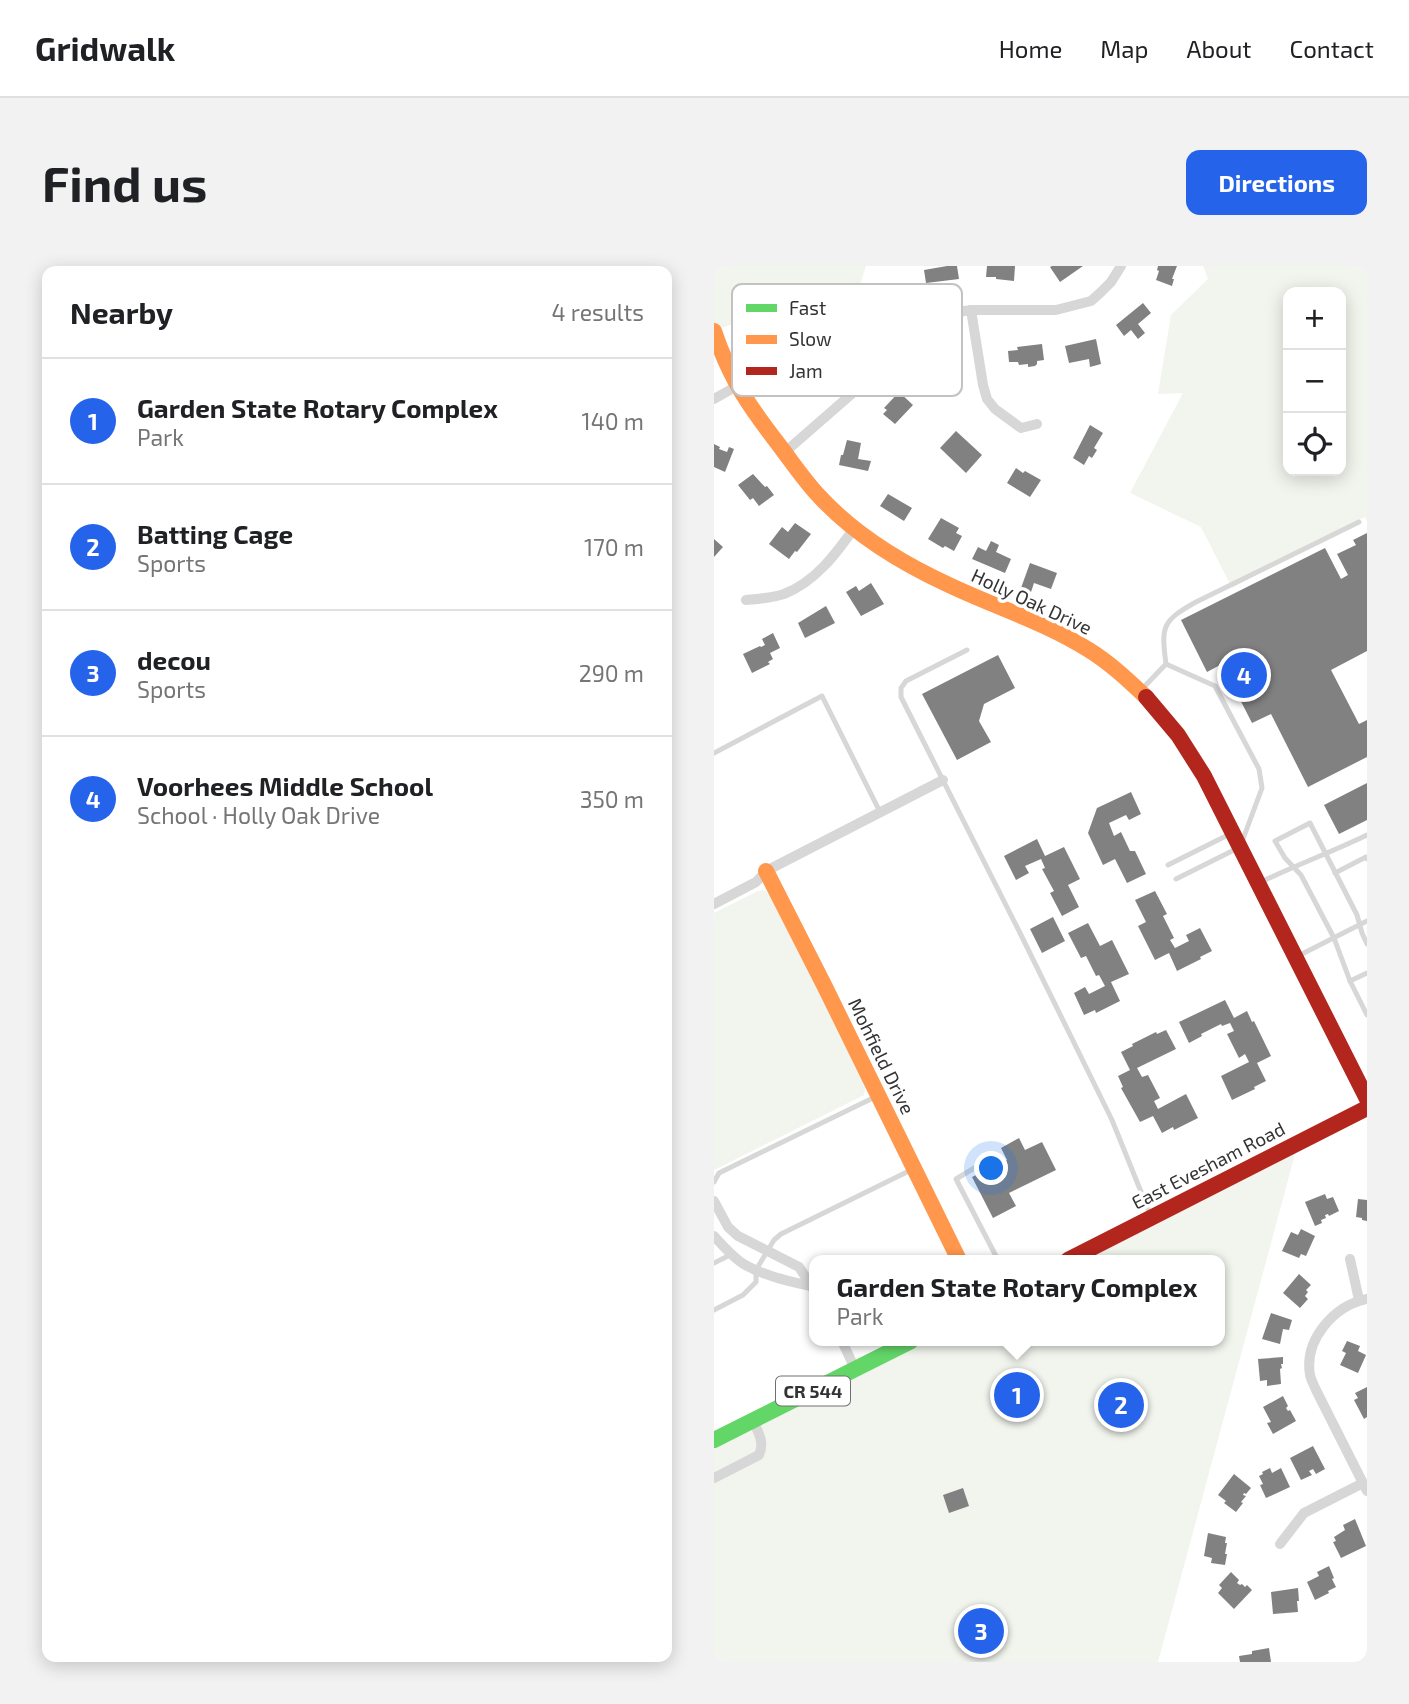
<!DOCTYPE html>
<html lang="en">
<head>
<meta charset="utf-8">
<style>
  :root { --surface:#fff; --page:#f2f2f2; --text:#202124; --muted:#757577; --line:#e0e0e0; --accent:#2563eb }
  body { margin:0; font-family:"Exo 2",sans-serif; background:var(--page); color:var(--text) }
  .controls { position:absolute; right:21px; top:21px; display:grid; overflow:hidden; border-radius:14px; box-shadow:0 4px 18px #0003 }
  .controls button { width:63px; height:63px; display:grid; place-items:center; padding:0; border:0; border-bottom:2px solid var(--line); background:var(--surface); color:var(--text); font:35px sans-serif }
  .you { position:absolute; left:278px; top:903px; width:24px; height:24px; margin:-18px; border:5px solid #fff; border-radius:50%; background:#1a73e8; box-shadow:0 0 0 10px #1a73e833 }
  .badge { display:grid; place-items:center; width:46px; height:46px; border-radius:50%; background:var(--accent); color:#fff; font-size:23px; font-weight:700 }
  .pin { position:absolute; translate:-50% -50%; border:4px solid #fff; box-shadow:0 2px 7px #0006 }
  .popup { position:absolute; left:95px; top:989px; width:416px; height:91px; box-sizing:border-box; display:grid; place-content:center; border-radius:14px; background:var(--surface); filter:drop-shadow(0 2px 5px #0005); font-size:23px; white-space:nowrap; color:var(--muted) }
  .popup b { font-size:26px; color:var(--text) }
  .popup::after { content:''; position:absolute; left:50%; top:100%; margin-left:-14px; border:14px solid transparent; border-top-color:var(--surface) }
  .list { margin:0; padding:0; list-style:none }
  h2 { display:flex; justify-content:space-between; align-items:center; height:91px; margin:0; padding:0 28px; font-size:30px }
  h2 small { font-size:23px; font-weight:400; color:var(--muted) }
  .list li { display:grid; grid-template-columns:46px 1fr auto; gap:21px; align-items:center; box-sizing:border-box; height:126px; padding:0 28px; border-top:2px solid var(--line) }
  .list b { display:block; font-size:26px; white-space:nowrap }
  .list p { margin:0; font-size:23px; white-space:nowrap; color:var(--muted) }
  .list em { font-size:23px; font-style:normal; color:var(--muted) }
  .icon { flex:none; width:38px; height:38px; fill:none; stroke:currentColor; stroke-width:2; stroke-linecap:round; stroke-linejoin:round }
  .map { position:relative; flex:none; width:653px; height:1396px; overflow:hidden; border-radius:14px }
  header { display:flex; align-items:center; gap:42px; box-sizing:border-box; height:98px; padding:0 35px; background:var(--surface); border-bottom:2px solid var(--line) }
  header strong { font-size:33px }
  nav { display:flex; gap:38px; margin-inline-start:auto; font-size:24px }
  .intro { display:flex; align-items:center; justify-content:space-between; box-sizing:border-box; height:168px; padding:0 42px }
  h1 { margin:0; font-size:49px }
  .button { padding:18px 32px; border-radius:14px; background:var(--accent); color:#fff; font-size:24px; font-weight:700 }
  main { display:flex; gap:42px; padding:0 42px }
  aside { flex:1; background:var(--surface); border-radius:14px; box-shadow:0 4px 18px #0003 }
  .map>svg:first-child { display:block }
</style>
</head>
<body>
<header>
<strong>Gridwalk</strong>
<nav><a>Home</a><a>Map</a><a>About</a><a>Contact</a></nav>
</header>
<div class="intro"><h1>Find us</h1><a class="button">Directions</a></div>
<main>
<aside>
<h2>Nearby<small>4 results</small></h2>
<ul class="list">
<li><span class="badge">1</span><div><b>Garden State Rotary Complex</b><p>Park</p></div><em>140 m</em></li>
<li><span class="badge">2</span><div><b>Batting Cage</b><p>Sports</p></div><em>170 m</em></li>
<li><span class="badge">3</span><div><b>decou</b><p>Sports</p></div><em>290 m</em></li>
<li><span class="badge">4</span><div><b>Voorhees Middle School</b><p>School · Holly Oak Drive</p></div><em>350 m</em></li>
</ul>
</aside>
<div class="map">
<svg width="653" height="1396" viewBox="0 0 653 1396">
  <rect width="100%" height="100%" fill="#fff"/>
  <g fill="#f1f5ed" fill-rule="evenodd">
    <path d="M0 0H152L144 25 72 64 62 41 0 65Z"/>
    <path d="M489 0H653V255L651 251 518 322 487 261 416 227 469 127 444 128 457 49 494 13ZM574 26H627V205H574Z"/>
    <path d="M49 624 53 626 56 630 147 811 151 821 150 829 0 904V647L44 625Z"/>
    <path d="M584 877 444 1396H0V1174L197 1075H506V994H354Z"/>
  </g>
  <g fill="#818181">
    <path d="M233 0H243L245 13 212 17 210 4Z"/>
    <path d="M273 0H301L300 15 282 13V11H272Z"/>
    <path d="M338 0H369L346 16 336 1Z"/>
    <path d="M444 0H463L458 13H460L458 20 442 14 445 5 443 4Z"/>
    <path d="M186 17 195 32 171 46 161 31 166 27 168 29Z"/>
    <path d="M429 37 437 47 424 58 431 67 424 73 417 64 410 70 402 59Z"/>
    <path d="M144 49 155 58 130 84 114 70 121 63 118 60 124 53 133 61Z"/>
    <path d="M51 54 63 80 46 87 43 78 41 79 34 61Z"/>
    <path d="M382 73 387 98 376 101 375 93 355 97 351 80Z"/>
    <path d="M328 78 330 94 323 95V98L321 100 314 101V98L305 99 304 96H295L294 85 304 84 303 81Z"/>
    <path d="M228 86 238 101 209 120 199 104Z"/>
    <path d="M69 103 94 106 93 122 73 120V122L61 121 63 110 68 111Z"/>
    <path d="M185 126 199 139 181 158 169 148 173 144 170 142Z"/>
    <path d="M376 159 389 167 380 182 383 184 378 192 375 190 370 199 359 192Z"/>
    <path d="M242 165 268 189 252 207 226 182Z"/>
    <path d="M133 174 147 177 144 193 157 195 154 205 125 199 127 189H129Z"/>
    <path d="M0 178 6 181 5 183 13 186 15 181 20 183 11 206 0 201Z"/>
    <path d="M302 202 309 207 311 205 327 214 316 231 293 217Z"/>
    <path d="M39 208 51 221 53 220 60 229 45 240 39 232 36 234 24 219Z"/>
    <path d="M174 228 198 242 190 255 166 240Z"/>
    <path d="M227 252 245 262 242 267 248 270 240 285 231 280 229 282 214 273Z"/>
    <path d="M81 257 97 268 83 286 81 285 75 293 55 278 68 261 74 266Z"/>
    <path d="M653 267V385L617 404 645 458 653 454V491L594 521 557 448 538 457 508 398 493 406 467 354 611 282 627 313 634 309 623 288 642 279 639 274Z"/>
    <path d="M0 273 9 281 0 291Z"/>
    <path d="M277 275 285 279 282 286 297 293 291 307 258 293 264 281 272 285Z"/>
    <path d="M316 297 343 307 337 323 320 317 317 326 307 322Z"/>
    <path d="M157 317 170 338 147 350 132 326 142 320 145 325Z"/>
    <path d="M112 340 121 357 91 372 84 357Z"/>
    <path d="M59 367 66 382 56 387 59 393 54 396 56 398 38 407 29 388 46 380 47 381 51 379 48 373Z"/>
    <path d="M284 389 301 422 270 438 265 455 277 476 243 494 208 428Z"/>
    <path d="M653 517V554L625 568 610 539Z"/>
    <path d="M417 526 427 548 415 554 412 549 395 557 400 570 407 566 416 585H421L432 608 413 617 401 593 389 599 374 567 383 542Z"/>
    <path d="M323 573 331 590 350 581 366 613 354 619 365 641 348 650 336 627 340 625 328 603 331 602 327 593 311 600 315 607 302 614 290 590Z"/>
    <path d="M441 625 453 648 449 650 460 672 456 674 461 682 475 675 472 669 486 662 498 685 486 691 487 693 463 705 455 687 441 694 424 660 432 656 421 634Z"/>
    <path d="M339 651 351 675 328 687 316 663Z"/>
    <path d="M374 657 386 680 398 674 415 708 397 716 406 735 382 747 381 744 370 749 360 727 371 721 375 728 391 720 385 709 382 710 372 690 367 692 354 667Z"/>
    <path d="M511 734 520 752 533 745 538 756 540 755 557 790 543 797 552 815 540 821 541 823 518 834 507 810 535 796 531 788 525 792 513 768 520 765 516 757 508 760 507 758 487 768 488 770 475 777 465 756Z"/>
    <path d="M452 764 462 783 423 802 428 811 434 809 446 832 440 835 444 843 472 828 484 852 460 864 459 861 448 867 439 850 426 856 407 822 409 821 404 810 416 804 407 786 419 780 418 778 442 766 443 768Z"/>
    <path d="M305 872 311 884 328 876 342 904 295 927 302 940 279 952 258 911 293 894 287 882Z"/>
    <path d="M611 928 613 933 619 931 625 945 615 950 614 948 611 949 612 952 607 954 608 957 601 960 591 936Z"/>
    <path d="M644 933 653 934V955L648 954V952L642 951Z"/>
    <path d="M587 963 601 970 592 990 587 988 585 992 568 985 577 966 584 969Z"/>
    <path d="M585 1008 597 1019 592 1024 594 1026 591 1030 594 1033 586 1042 569 1027Z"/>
    <path d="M557 1047 578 1054 575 1064 569 1063 566 1078 548 1073Z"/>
    <path d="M633 1075 646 1080 644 1085 652 1089 644 1107 626 1099 632 1087 628 1085Z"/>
    <path d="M569 1091V1098H567L568 1102 566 1103 567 1118 553 1120V1114L546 1115 544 1093Z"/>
    <path d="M653 1121V1151L650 1153 640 1134 644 1132 641 1127Z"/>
    <path d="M569 1130 574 1140 572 1142 574 1145 576 1144 582 1155 559 1168 553 1157 557 1156 549 1141Z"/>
    <path d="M599 1180 611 1203 602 1208 599 1203 595 1205 598 1209 587 1214 576 1192Z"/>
    <path d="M556 1202 558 1207 567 1202 576 1221 552 1232 546 1219 549 1218 545 1210 549 1208 548 1206Z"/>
    <path d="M520 1208 537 1222 532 1228 530 1227 529 1229 532 1230 527 1236 529 1237 522 1246 510 1237 512 1235 504 1229Z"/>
    <path d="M249 1222 255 1240 235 1247 229 1229Z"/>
    <path d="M641 1253 652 1280 627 1292 619 1276 622 1275 620 1271 631 1264 629 1259Z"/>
    <path d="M494 1267 512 1271 511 1277H513L511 1288H513L511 1299 497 1297 498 1292 490 1290Z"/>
    <path d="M615 1300 620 1312 618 1313 622 1321 614 1325 615 1327 601 1334 593 1316 605 1310 603 1306Z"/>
    <path d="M517 1306 525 1314 523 1317 526 1319 528 1318 531 1321 533 1319 538 1324 520 1343 504 1327 508 1322 505 1319Z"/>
    <path d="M584 1322 585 1335H583L584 1346 559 1348 557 1326Z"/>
    <path d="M555 1382 557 1396H526L525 1390 538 1388V1385Z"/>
  </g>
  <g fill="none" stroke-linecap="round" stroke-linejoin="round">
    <g stroke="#d7d7d7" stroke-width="5">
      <path d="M253 384 192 415 187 422V431L308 671 398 854 436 948"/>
      <path d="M452 398 501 420 545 503 548 522 526 581 462 613"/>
      <path d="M452 398C447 360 448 355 482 336L645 256"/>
      <path d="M428 423 452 398"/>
      <path d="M0 487 108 430 166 546"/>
      <path d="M454 599 516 568"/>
      <path d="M621 607 652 591 653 593"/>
      <path d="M547 616C582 599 618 586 653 569"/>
      <path d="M653 678 648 667 643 649 596 557 561 575 571 592 587 609 620 672 636 715 653 749"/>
      <path d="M584 690 653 655"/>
      <path d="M636 715 653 707"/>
      <path d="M267 898 242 913 284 994"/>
      <path d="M0 916 5 907 161 831"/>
      <path d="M0 997 16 989"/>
      <path d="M0 1044 29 1029 42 1016V1004L60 974 67 968 197 904"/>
    </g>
    <g stroke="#d7d7d7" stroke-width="10">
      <path d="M257 44 269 119 273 133 281 143 307 162 323 158"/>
      <path d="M0 133 23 120"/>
      <path d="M71 186 141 125 171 95 205 65 224 53 239 47 257 44H342L377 35 386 27 397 16 407 0"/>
      <path d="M32 334C44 333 58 332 70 328 101 316 122 288 141 261"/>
      <path d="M0 638 42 616 52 605 229 514"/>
      <path d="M0 935 14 961 24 970 85 1001 100 1024"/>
      <path d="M0 970C8 979 18 990 28 997 47 1009 74 1015 96 1020"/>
      <path d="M636 993 645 1034"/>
      <path d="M653 1033C620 1040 590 1073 596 1109 597 1114 600 1119 602 1124L653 1225"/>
      <path d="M128 1075 141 1103"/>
      <path d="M0 1212 45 1189C51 1177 44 1165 39 1155"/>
      <path d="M566 1278 590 1247 649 1217"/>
    </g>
    <path stroke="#63d668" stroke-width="16" d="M0 1174 197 1075"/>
    <g stroke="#ff974d" stroke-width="16">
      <path d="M0 65C16 113 35 140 65 179 78 196 90 214 105 230 141 269 187 297 235 319 281 341 331 356 375 384 396 397 414 414 432 431"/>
      <path d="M52 605 111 721 245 994"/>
    </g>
    <g stroke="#b3261e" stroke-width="16">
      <path d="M432 431 464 469 490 510 653 833"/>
      <path d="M354 994 653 842"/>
    </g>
  </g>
  <g text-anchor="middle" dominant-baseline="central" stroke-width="7" stroke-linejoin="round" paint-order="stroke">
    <rect fill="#fff" stroke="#707070" stroke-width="2" x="62" y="1110.5" width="74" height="29" rx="5"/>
    <g font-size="18" font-weight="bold" fill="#333">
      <text x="99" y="1125">CR 544</text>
    </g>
    <g font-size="19" fill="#333" stroke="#fff">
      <text transform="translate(318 335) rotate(25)">Holly Oak Drive</text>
      <text transform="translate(168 790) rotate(64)">Mohfield Drive</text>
      <text transform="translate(494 899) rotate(-27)">East Evesham Road</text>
    </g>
  </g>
  <rect x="18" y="18" width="230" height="112" rx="10" fill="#fff" stroke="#c2c2c2" stroke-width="2"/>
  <rect x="32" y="38" width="31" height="8" fill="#63d668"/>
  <rect x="32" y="69" width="31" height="9" fill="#ff974d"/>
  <rect x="32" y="101" width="31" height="8" fill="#b3261e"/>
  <g font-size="19" fill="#333">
    <text x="75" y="49">Fast</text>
    <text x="75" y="80">Slow</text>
    <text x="75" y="112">Jam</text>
  </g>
</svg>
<div class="controls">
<button>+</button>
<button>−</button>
<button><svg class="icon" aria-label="locate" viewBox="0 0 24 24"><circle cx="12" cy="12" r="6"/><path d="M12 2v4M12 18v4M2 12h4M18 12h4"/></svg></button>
</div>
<div class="you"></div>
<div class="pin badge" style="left:303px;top:1129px">1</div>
<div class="popup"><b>Garden State Rotary Complex</b>Park</div>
<div class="pin badge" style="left:407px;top:1139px">2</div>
<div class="pin badge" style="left:267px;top:1365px">3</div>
<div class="pin badge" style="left:530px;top:409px">4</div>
</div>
</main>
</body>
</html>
